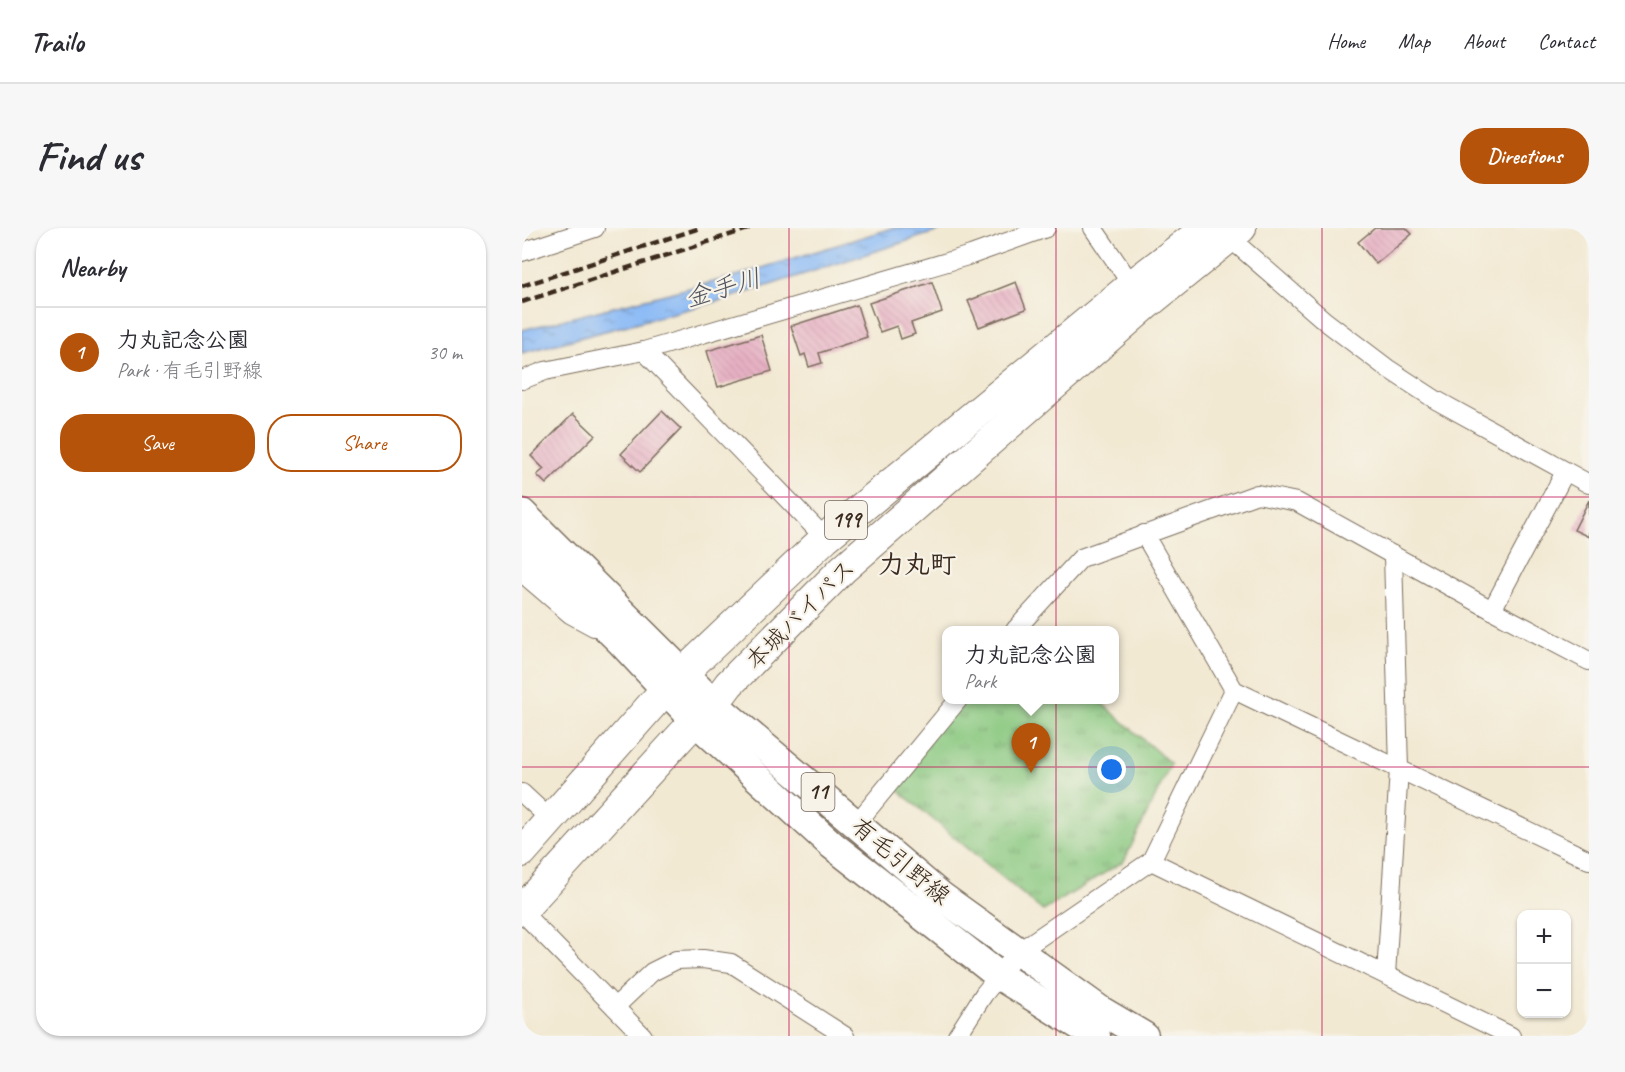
<!DOCTYPE html>
<html lang="en">
<head>
<meta charset="utf-8">
<style>
  :root { --surface:#fff; --page:#f7f7f7; --text:#2b2b33; --muted:#7c7c81; --line:#e1e1e2; --accent:#b45309 }
  body { margin:0; font-family:Caveat,"Klee One",sans-serif; background:var(--page); color:var(--text) }
  .controls { position:absolute; right:18px; bottom:18px; display:grid; overflow:hidden; border-radius:12px; box-shadow:0 2px 4px #0004 }
  .controls button { width:54px; height:54px; display:grid; place-items:center; padding:0; border:0; border-bottom:2px solid var(--line); background:var(--surface); color:var(--text); font:30px sans-serif }
  .you { position:absolute; left:590px; top:542px; width:21px; height:21px; margin:-15px; border:4px solid #fff; border-radius:50%; background:#1a73e8; box-shadow:0 0 0 9px #1a73e833 }
  .badge { display:grid; place-items:center; width:39px; height:39px; border-radius:50%; background:var(--accent); color:#fff; font-size:20px; font-weight:700 }
  .pin { position:absolute; translate:-50% -50px; filter:drop-shadow(0 2px 3px #0008) }
  .pin::after { content:''; position:absolute; top:32px; width:21px; height:18px; background:inherit; clip-path:polygon(0 0,100% 0,50% 100%) }
  .popup { position:absolute; left:420px; top:398px; width:177px; height:78px; box-sizing:border-box; display:grid; place-content:center; border-radius:12px; background:var(--surface); filter:drop-shadow(0 2px 4px #0005); font-size:20px; white-space:nowrap; color:var(--muted) }
  .popup b { font-size:22px; color:var(--text) }
  .popup::after { content:''; position:absolute; left:50%; top:100%; margin-left:-12px; border:12px solid transparent; border-top-color:var(--surface) }
  .list { margin:0; padding:0; list-style:none }
  h2 { display:flex; justify-content:space-between; align-items:center; height:78px; margin:0; padding:0 24px; font-size:26px }
  h2 small { font-size:20px; font-weight:400; color:var(--muted) }
  .list li { display:grid; grid-template-columns:39px 1fr auto; gap:18px; align-items:center; box-sizing:border-box; height:90px; padding:0 24px; border-top:2px solid var(--line) }
  .list b { display:block; font-size:22px; white-space:nowrap }
  .list p { margin:0; font-size:20px; white-space:nowrap; color:var(--muted) }
  .list em { font-size:20px; font-style:normal; color:var(--muted) }
  .actions { display:flex; gap:12px; padding:18px 24px }
  .actions a { flex:1; padding:14px 0; border:2px solid var(--accent); border-radius:24px; text-align:center; font-size:21px; color:var(--accent) }
  .actions .main { background:var(--accent); color:#fff }
  .map { position:relative; flex:none; width:1067px; height:808px; overflow:hidden; border-radius:24px }
  header { display:flex; align-items:center; gap:36px; box-sizing:border-box; height:84px; padding:0 30px; background:var(--surface); border-bottom:2px solid var(--line) }
  header strong { font-size:28px }
  nav { display:flex; gap:33px; margin-inline-start:auto; font-size:21px }
  .intro { display:flex; align-items:center; justify-content:space-between; box-sizing:border-box; height:144px; padding:0 36px }
  h1 { margin:0; font-size:42px }
  .button { padding:15px 27px; border-radius:24px; background:var(--accent); color:#fff; font-size:21px; font-weight:700 }
  main { display:flex; gap:36px; padding:0 36px }
  aside { flex:1; background:var(--surface); border-radius:24px; box-shadow:0 2px 4px #0004 }
  .map>svg:first-child { display:block }
</style>
</head>
<body>
<header>
<strong>Trailo</strong>
<nav><a>Home</a><a>Map</a><a>About</a><a>Contact</a></nav>
</header>
<div class="intro"><h1>Find us</h1><a class="button">Directions</a></div>
<main>
<aside>
<h2>Nearby<small></small></h2>
<ul class="list">
<li><span class="badge">1</span><div><b>力丸記念公園</b><p>Park · 有毛引野線</p></div><em>30 m</em></li>
</ul>
<div class="actions"><a class="main">Save</a><a>Share</a></div>
</aside>
<div class="map">
<svg width="1067" height="808" viewBox="0 0 1067 808">
  <defs>
    <pattern id="grass-tufts" width="24" height="20" patternUnits="userSpaceOnUse" patternTransform="scale(1.5)"><rect width="24" height="20" fill="#87c77e"/><path d="M3 7l-1-3M5 7V3M7 7l1-3M15 17l-1-3M17 17v-4M19 17l1-3" fill="none" stroke="#70a267"/></pattern>
    <pattern id="water-ripples" width="26" height="14" patternUnits="userSpaceOnUse" patternTransform="scale(1.5)"><rect width="26" height="14" fill="#8abaf6"/><path d="M2 4q2-2 4 0t4 0M15 11q2-2 4 0t4 0" fill="none" stroke="#7297c7"/></pattern>
    <pattern id="building-back-hatch" width="6" height="6" patternUnits="userSpaceOnUse" patternTransform="scale(1.5)"><rect width="6" height="6" fill="#e7b1c4"/><path d="M-1 5l2 2M0 0l6 6M5-1l2 2" fill="none" stroke="#c798a8"/></pattern>
  </defs>
  <rect width="100%" height="100%" fill="#f7f3e8"/>
  <filter id="ink" filterUnits="userSpaceOnUse"><feTurbulence type="fractalNoise" baseFrequency=".0167" numOctaves="2"/><feDisplacementMap in="SourceGraphic" scale="12" xChannelSelector="R" yChannelSelector="G"/><feConvolveMatrix kernelMatrix="1 2 1 2 8 2 1 2 1" color-interpolation-filters="sRGB"/></filter>
  <filter id="wash" filterUnits="userSpaceOnUse"><feTurbulence type="fractalNoise" baseFrequency=".008" numOctaves="4" result="noise"/><feDisplacementMap in="SourceGraphic" scale="24" xChannelSelector="R" yChannelSelector="G"/><feGaussianBlur stdDeviation="1.35" result="paint"/><feColorMatrix in="noise" values="0 0 0 0 0 0 0 0 0 0 0 0 0 0 0 0 0 1.4 0 .05"/><feComposite in="paint" operator="in"/></filter>
  <g filter="url(#wash)">
    <rect width="100%" height="100%" fill="#f2e9d3"/>
    <path fill="url(#grass-tufts)" stroke="#61784e" stroke-width="1.5" d="M441 472H576L649 536 602 633 521 683 365 553Z"/>
    <path fill="url(#water-ripples)" stroke="#62728a" stroke-width="1.5" d="M370 0H426L204 71 0 125V102L211 49Z"/>
    <g id="blocks">
      <g fill="url(#building-back-hatch)">
        <path d="M853 0H884L890 6 854 36 836 14Z"/>
        <path d="M410 54 420 84 389 95 393 106 379 111 375 98 358 104 347 75Z"/>
        <path d="M494 54 504 81 457 99 446 73Z"/>
        <path d="M335 77 345 109 297 125 300 135 287 139 283 126 279 128 269 98Z"/>
        <path d="M239 107 250 143 196 159 185 123Z"/>
        <path d="M140 183 159 201 118 244 99 226Z"/>
        <path d="M51 186 73 207 24 256 15 247 22 241 9 228Z"/>
        <path d="M1067 272V309L1052 302Z"/>
      </g>
    </g>
  </g>
  <g filter="url(#ink)">
    <use href="#blocks" fill-opacity="0" stroke="#7b6d5d" stroke-width="1.5"/>
    <g fill="none" stroke-linecap="round" stroke-linejoin="round">
      <g stroke="#7b6d5d" stroke-width="20">
        <g id="minor">
          <path d="M571 0 614 63"/>
          <path d="M702 5 803 93 865 140 914 172 1067 256"/>
          <path d="M0 24 73 0"/>
          <path d="M122 123 303 310"/>
          <path d="M0 152 23 143 122 123 449 27 524 0"/>
          <path d="M622 306 712 462 1067 632"/>
          <path d="M0 345 48 386 72 399"/>
          <path d="M970 382 1043 244"/>
          <path d="M493 402 559 330 735 266 775 274 970 382 1067 433"/>
          <path d="M0 565 28 591"/>
          <path d="M334 596 436 472"/>
          <path d="M629 633 989 808"/>
          <path d="M0 684 121 808"/>
          <path d="M864 747 877 541 871 327"/>
          <path d="M93 779 130 744 154 732 181 731 209 735 323 808"/>
          <path d="M435 808 462 766 496 724 629 633 712 462"/>
        </g>
      </g>
      <g stroke="#7b6d5d" stroke-width="31">
        <g id="primary">
          <path d="M0 285 192 476 419 668 578 782 622 808"/>
          <path d="M0 317 98 413 173 493 310 617 476 747 574 808"/>
        </g>
      </g>
      <g stroke="#7b6d5d" stroke-width="32">
        <g id="trunk">
          <path d="M0 624 143 462 303 310 610 57 684 0"/>
          <path d="M0 682 173 493 192 476 207 456 321 341 625 76 719 0"/>
        </g>
      </g>
      <use href="#minor" stroke="#fff" stroke-width="18"/>
      <use href="#primary" stroke="#fff" stroke-width="28"/>
      <use href="#trunk" stroke="#fff" stroke-width="30"/>
      <g stroke="#3b2a1e" stroke-width="4.5" stroke-dasharray="9 4.5" stroke-linecap="butt">
        <path d="M0 58 178 0"/>
        <path d="M0 74 229 0"/>
      </g>
    </g>
  </g>
  <path fill="none" stroke="#c2185b" stroke-width="1.5" stroke-opacity="0.55" d="M267 0V808M534 0V808M800 0V808M0 269H1067M0 539H1067"/>
  <g text-anchor="middle" dominant-baseline="central" stroke-width="4.5" stroke-linejoin="round" paint-order="stroke">
    <g fill="#f7f3e8" stroke="#73665b" stroke-width="1.5">
      <rect x="303" y="273" width="42" height="38" rx="4.5"/>
      <rect x="279.5" y="545" width="33" height="38" rx="4.5"/>
    </g>
    <g font-size="22" font-weight="bold" fill="#3b2a1e">
      <text x="324" y="292">199</text>
      <text x="296" y="564">11</text>
    </g>
    <g font-size="24" fill="#3b2a1e" stroke="#f7f3e8">
      <text transform="translate(278 386) rotate(-45)">本城バイパス</text>
      <text transform="translate(379 633) rotate(40)">有毛引野線</text>
    </g>
    <g font-size="26" font-style="italic" fill="#53555f" stroke="#f7f3e8">
      <text transform="translate(201 60) rotate(-16)">金手川</text>
    </g>
    <g font-size="26" font-weight="bold" fill="#3b2a1e" stroke="#f7f3e8">
      <text x="395" y="336">力丸町</text>
    </g>
  </g>
</svg>
<div class="controls">
<button>+</button>
<button>−</button>
</div>
<div class="you"></div>
<div class="pin badge" style="left:509px;top:545px">1</div>
<div class="popup"><b>力丸記念公園</b>Park</div>
</div>
</main>
</body>
</html>
